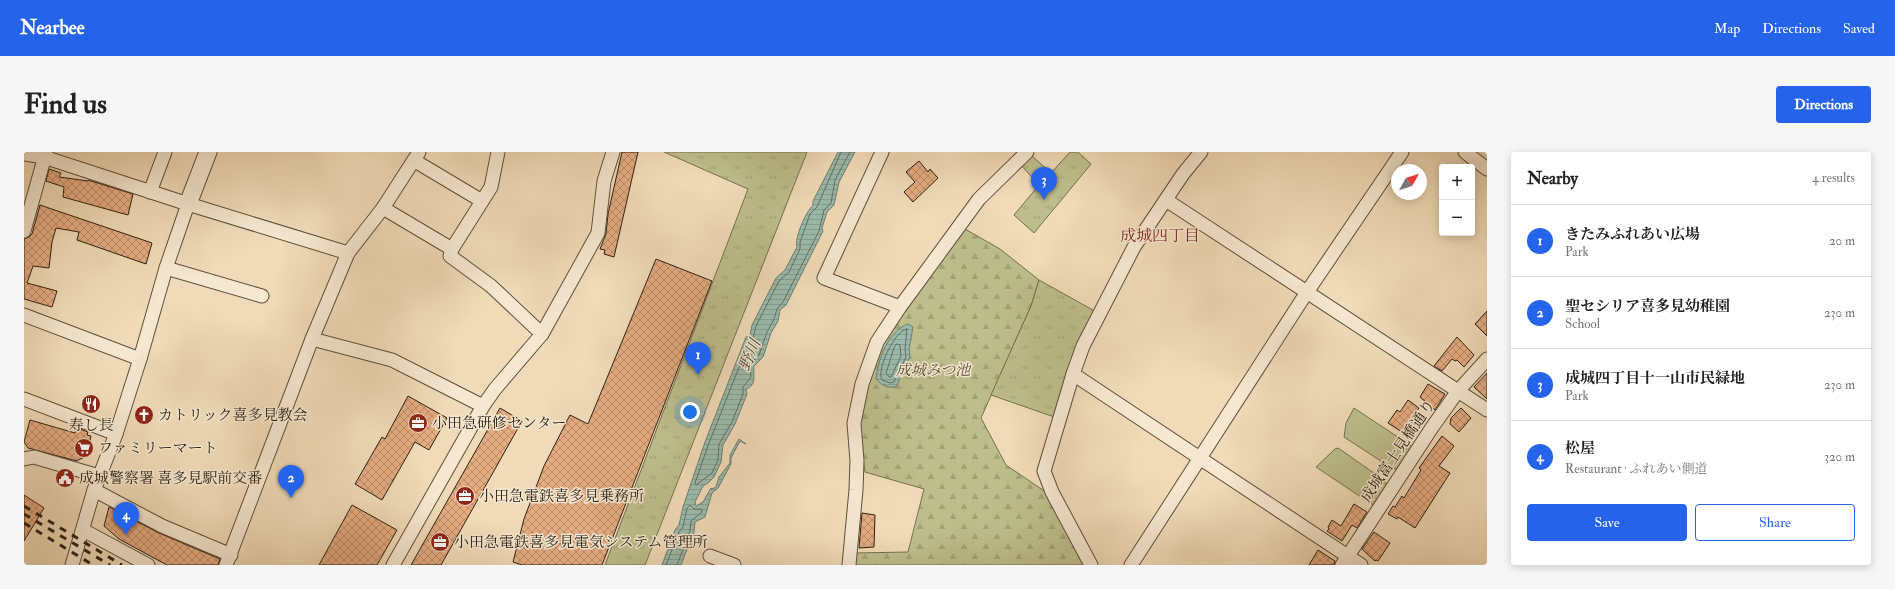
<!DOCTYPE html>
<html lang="en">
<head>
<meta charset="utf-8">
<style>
  :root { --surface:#fff; --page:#f6f6f6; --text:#222; --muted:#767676; --line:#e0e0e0; --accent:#2563eb }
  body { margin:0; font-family:"IM FELL Double Pica","Noto Serif JP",serif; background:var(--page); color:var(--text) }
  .controls { position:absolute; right:12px; top:12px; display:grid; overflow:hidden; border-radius:4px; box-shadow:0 2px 10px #0003 }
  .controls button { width:36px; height:36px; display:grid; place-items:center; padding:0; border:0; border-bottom:1px solid var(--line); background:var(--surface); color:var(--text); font:20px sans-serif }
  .compass { position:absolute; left:1367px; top:12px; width:36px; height:36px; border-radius:50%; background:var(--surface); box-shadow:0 2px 10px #0003; rotate:51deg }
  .you { position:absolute; left:666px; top:260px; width:14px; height:14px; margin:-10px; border:3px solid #fff; border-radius:50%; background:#1a73e8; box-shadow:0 0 0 6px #1a73e833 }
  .badge { display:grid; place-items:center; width:26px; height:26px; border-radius:50%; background:var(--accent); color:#fff; font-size:13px; font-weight:700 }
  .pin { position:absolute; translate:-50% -33px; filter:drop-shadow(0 1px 2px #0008) }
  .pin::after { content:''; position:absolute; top:21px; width:14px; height:12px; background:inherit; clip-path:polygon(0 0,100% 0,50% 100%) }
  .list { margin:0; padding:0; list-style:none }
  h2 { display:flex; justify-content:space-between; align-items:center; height:52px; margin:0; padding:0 16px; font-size:17px }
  h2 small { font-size:13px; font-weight:400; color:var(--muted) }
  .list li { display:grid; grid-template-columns:26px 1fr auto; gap:12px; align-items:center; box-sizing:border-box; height:72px; padding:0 16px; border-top:1px solid var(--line) }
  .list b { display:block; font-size:15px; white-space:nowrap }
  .list p { margin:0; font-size:13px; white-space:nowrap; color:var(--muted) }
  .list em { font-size:13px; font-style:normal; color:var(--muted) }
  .actions { display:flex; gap:8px; padding:12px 16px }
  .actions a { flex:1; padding:9px 0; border:1px solid var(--accent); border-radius:4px; text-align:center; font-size:14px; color:var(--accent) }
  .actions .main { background:var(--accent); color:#fff }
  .map { position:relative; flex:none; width:1463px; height:413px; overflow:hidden; border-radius:4px }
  header { display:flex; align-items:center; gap:24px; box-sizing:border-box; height:56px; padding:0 20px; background:var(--accent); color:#fff }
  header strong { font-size:19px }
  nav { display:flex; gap:22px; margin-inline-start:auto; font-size:14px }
  .intro { display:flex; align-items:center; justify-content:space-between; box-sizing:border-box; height:96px; padding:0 24px }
  h1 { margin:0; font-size:28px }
  .button { padding:10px 18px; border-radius:4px; background:var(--accent); color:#fff; font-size:14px; font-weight:700 }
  main { display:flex; gap:24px; padding:0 24px }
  aside { flex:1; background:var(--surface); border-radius:4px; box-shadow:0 2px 10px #0003 }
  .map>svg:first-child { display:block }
</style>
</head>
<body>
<header>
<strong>Nearbee</strong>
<nav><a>Map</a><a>Directions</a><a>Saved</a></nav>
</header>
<div class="intro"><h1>Find us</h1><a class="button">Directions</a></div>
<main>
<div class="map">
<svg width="1463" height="413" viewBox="0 0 1463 413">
  <defs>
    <pattern id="forest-firs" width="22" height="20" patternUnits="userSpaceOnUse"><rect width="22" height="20" fill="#bdbe8c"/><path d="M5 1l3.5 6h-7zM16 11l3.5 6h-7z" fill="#a3a378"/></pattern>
    <pattern id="park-tufts" width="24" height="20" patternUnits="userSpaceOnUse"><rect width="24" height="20" fill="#bdbe8c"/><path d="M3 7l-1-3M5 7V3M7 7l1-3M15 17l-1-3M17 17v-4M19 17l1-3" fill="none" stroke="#a3a378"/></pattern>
    <pattern id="water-rules" width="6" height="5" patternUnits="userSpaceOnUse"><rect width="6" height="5" fill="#9abbad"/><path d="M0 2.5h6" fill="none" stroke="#85a094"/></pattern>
    <pattern id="building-cross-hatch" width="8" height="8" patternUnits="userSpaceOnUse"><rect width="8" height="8" fill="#e5ab81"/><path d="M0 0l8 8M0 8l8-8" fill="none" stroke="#ba8b68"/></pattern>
  </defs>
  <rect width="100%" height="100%" fill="#f0dab7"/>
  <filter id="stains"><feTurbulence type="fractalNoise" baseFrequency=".005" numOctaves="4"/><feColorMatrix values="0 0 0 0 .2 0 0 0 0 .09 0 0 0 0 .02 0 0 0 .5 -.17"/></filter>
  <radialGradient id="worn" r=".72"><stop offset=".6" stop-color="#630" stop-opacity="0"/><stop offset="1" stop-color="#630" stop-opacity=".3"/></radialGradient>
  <g fill="#bdbe8c" stroke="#757050">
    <path d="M1330 256 1389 295 1375 316 1369 317 1320 285 1322 271Z"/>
    <path d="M1314 296 1360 328 1363 334 1349 353 1292 315 1311 297Z"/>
  </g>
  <path fill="url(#forest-firs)" stroke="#757050" d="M934 73 976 97 1015 128 1007 154 957 266 982 313 1032 347 1064 413H830L831 401 884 400 900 337 841 320 832 262 839 223Z"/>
  <g fill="url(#park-tufts)" stroke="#757050">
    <path d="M640 0H783L621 413H581L724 37Z"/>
    <path d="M1046 0H1054L1067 12 1010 81 990 63 1015 33 996 12 1007 3 1027 21Z"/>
    <path d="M1015 128 1076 162 1036 267 967 243 1007 154Z"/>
  </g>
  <g fill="url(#water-rules)" stroke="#6e7d70">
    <path d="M814 0H831L815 30 810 53 803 60 798 76 799 79 762 153 756 158 754 169 747 181 739 205 730 214C729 223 733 233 722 237L723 242 711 272 699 293 697 310 690 325 684 331 679 334 671 350 672 354 679 350 687 336 688 337 692 335 695 325 706 311V303L715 287 722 292 716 289 707 306V312L694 336 688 341 681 365 671 370 670 380 657 413H638L651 378 655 373 659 355 681 290 722 185 726 184 728 173 752 126 761 118 773 95C770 86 782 60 789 53V49Z"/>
    <path d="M884 172 889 175 885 197 886 205 872 235C864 236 858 234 852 227 854 207 864 179 884 172Z"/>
  </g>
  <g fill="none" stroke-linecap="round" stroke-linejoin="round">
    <g stroke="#646e60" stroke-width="1">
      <path d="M817 0 793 55 786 62 776 90V97L765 120 755 129 732 174 729 186 725 190 685 291 671 331 672 333 688 321 694 308 695 292 708 270 719 242V235L727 225 726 212 735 203 743 180 750 167 753 157 759 150 795 79 800 58 807 51 811 28 826 0"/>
      <path d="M883 177 881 197 882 205 870 230 866 231 858 228C852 218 871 178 883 177Z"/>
      <path d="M873 192 876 193 877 204 867 225H865L862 221 870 196Z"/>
      <path d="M642 413 655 380 659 375 663 356 666 353 670 357H677L678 360 667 369 666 379 653 413"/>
    </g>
  </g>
  <g fill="url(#building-cross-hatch)" stroke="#2d2114">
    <path d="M598 0H614L590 105 580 102 581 98 576 97 582 82 584 62Z"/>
    <path d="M895 9 904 20 906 17 914 26 889 50 880 40 891 30 882 20Z"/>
    <path d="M25 17 37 21 35 25 64 29V28L109 42 104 63 39 45 40 35 22 29Z"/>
    <path d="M16 53 128 91 122 112 53 88 55 80 32 76 28 90 25 116 9 114 3 131 33 139 28 155 0 147V87L5 85 8 82Z"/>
    <path d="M632 107 688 129 578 413H498L489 410 500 367 520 314 546 263 564 272Z"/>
    <path d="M1463 159V184L1451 172Z"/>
    <path d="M1433 185 1450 203 1440 215 1433 208 1431 209 1428 207 1418 219 1410 214Z"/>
    <path d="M1463 221V247L1450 235Z"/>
    <path d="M1404 232 1421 242 1411 258 1396 245Z"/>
    <path d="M384 244 423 266 405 298 391 290 358 348 331 332 358 285 361 287Z"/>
    <path d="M1384 248 1395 256 1389 265 1391 266 1381 282 1364 271 1373 258 1376 260Z"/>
    <path d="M476 256 498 269 417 413H387Z"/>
    <path d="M1437 256 1447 266 1435 280 1426 272 1427 266Z"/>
    <path d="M6 268 51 281 53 276 64 280 63 283 67 284 62 304 53 309 4 296 0 290Z"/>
    <path d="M1418 284 1430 294 1415 314 1426 321 1391 376 1374 365 1373 367 1364 362 1369 354 1371 355 1378 344 1380 346 1397 318 1395 316Z"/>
    <path d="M0 343 20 356 0 389Z"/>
    <path d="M1330 352 1343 360 1333 376 1328 373 1318 389 1303 379 1305 377 1304 375 1308 368 1317 374Z"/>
    <path d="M328 353 373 378 353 413H295Z"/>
    <path d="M85 355 135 381 196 407 194 413H143L95 387 80 374Z"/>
    <path d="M838 361 851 363 850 395 835 396Z"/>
    <path d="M1350 380 1366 391 1354 409 1352 408 1351 409 1338 397Z"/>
    <path d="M1294 398 1311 409 1310 413H1285Z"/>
  </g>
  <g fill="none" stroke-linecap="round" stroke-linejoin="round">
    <g stroke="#5e4f3d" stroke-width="15">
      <g id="minor">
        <path d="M474 0 467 35 428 97 426 104 467 134 518 182"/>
        <path d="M858 0 800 126 876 155"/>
        <path d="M1441 0 1463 17"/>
        <path d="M0 2 20 5 164 52 324 101"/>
        <path d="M391 9 458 49"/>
        <path d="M126 40 141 0"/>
        <path d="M1142 48 1463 258"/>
        <path d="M359 56 428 97"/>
        <path d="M0 79 22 0"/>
        <path d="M142 116 238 144"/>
        <path d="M0 163 116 207"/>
        <path d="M288 187 368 208 459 254"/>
        <path d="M1049 222 1337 413"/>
        <path d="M0 247 92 282"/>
        <path d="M0 307 10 305 75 324"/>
        <path d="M70 338 138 374 207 403"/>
        <path d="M59 378 124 413"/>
        <path d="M686 404 710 413"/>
        <path d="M48 413 70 338 92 282 116 207 142 116 164 52"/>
        <path d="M202 413 288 187 324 101 359 56 395 0"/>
        <path d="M369 413 459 254 471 237 518 182 574 81 580 29 589 0"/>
        <path d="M825 413 832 338 833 309 830 271 838 232 853 190 876 155 955 47 1003 0"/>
        <path d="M1067 413 1028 340 1020 319 1049 222 1059 194 1110 95 1159 22 1177 0"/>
        <path d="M1107 413 1283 140 1378 0"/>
        <path d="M1318 413 1409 274 1434 239 1463 207"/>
      </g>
    </g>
    <g stroke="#5e4f3d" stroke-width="19">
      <path id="tertiary" d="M164 52 184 0"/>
    </g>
    <use href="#minor" stroke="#f5e7d0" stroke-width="13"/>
    <use href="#tertiary" stroke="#f5e7d0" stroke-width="17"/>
    <g stroke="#2d2114" stroke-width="3" stroke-dasharray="7 7" stroke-linecap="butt">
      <path d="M0 354 98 413"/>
      <path d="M0 362 86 413"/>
      <path d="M0 371 69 413"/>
    </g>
  </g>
  <defs>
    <g id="restaurant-disc" transform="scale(1)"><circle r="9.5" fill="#8f2418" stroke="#f5e7d0"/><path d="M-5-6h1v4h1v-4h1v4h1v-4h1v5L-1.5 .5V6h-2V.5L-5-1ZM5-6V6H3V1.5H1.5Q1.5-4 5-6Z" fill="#fff"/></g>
    <g id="church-disc" transform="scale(1)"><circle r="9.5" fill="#8f2418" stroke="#f5e7d0"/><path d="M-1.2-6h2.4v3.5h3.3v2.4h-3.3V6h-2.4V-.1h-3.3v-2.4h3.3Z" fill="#fff"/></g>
    <g id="office-disc" transform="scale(1)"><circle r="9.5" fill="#8f2418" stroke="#f5e7d0"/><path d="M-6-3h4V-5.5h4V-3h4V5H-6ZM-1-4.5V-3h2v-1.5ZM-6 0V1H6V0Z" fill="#fff"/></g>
    <g id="supermarket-disc" transform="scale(1)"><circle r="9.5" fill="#8f2418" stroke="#f5e7d0"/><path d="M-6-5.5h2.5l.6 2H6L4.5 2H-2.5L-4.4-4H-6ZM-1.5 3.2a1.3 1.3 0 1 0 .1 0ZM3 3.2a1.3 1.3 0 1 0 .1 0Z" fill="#fff"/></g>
    <g id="civic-disc" transform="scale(1)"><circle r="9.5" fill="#8f2418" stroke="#f5e7d0"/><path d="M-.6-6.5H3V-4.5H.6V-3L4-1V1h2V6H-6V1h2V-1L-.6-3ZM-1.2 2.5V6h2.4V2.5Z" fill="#fff"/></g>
  </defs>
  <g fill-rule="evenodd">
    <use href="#restaurant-disc" x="67" y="252"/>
    <use href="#church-disc" x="120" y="263"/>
    <use href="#office-disc" x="394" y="271"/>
    <use href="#supermarket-disc" x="60" y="296"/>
    <use href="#civic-disc" x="41" y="326"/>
    <use href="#office-disc" x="441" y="344"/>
    <use href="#office-disc" x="416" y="390"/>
  </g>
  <g text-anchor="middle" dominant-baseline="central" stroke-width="3" stroke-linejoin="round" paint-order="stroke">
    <g font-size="15" font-style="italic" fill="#585038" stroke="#f5e7d0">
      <text x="909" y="218">成城みつ池</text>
    </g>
    <g font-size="15" fill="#2d2114" stroke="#f5e7d0" text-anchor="start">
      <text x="134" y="263">カトリック喜多見教会</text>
      <text x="408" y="271">小田急研修センター</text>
      <text x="67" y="273" text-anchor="middle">寿し長</text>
      <text x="74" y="296">ファミリーマート</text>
      <text x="55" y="326">成城警察署 喜多見駅前交番</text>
      <text x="455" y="344">小田急電鉄喜多見乗務所</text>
      <text x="430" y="390">小田急電鉄喜多見電気システム管理所</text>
    </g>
    <g font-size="15" fill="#2d2114" stroke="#f5e7d0">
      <text transform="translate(1374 299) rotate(-56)">成城富士見橋通り</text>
    </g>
    <g font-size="16" fill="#7a1f14" stroke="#f5e7d0">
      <text x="1136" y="84">成城四丁目</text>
    </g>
    <g font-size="16" font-style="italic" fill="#4e4f42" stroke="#f5e7d0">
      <text transform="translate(726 203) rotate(-67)">野川</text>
    </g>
  </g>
  <rect width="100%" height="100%" filter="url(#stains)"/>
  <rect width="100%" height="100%" fill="url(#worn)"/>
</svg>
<div class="controls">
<button>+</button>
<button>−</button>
</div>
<svg class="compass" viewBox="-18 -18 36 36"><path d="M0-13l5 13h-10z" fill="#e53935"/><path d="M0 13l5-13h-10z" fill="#767676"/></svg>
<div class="you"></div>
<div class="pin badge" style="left:674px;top:223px">1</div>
<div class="pin badge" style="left:267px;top:346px">2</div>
<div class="pin badge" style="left:1020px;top:48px">3</div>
<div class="pin badge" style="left:102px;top:383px">4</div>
</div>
<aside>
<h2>Nearby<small>4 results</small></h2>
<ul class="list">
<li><span class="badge">1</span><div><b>きたみふれあい広場</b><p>Park</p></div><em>20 m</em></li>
<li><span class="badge">2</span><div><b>聖セシリア喜多見幼稚園</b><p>School</p></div><em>230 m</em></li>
<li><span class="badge">3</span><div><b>成城四丁目十一山市民緑地</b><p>Park</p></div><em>230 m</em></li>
<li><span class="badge">4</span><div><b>松屋</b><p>Restaurant · ふれあい側道</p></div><em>320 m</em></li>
</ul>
<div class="actions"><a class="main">Save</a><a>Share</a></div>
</aside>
</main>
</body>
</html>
